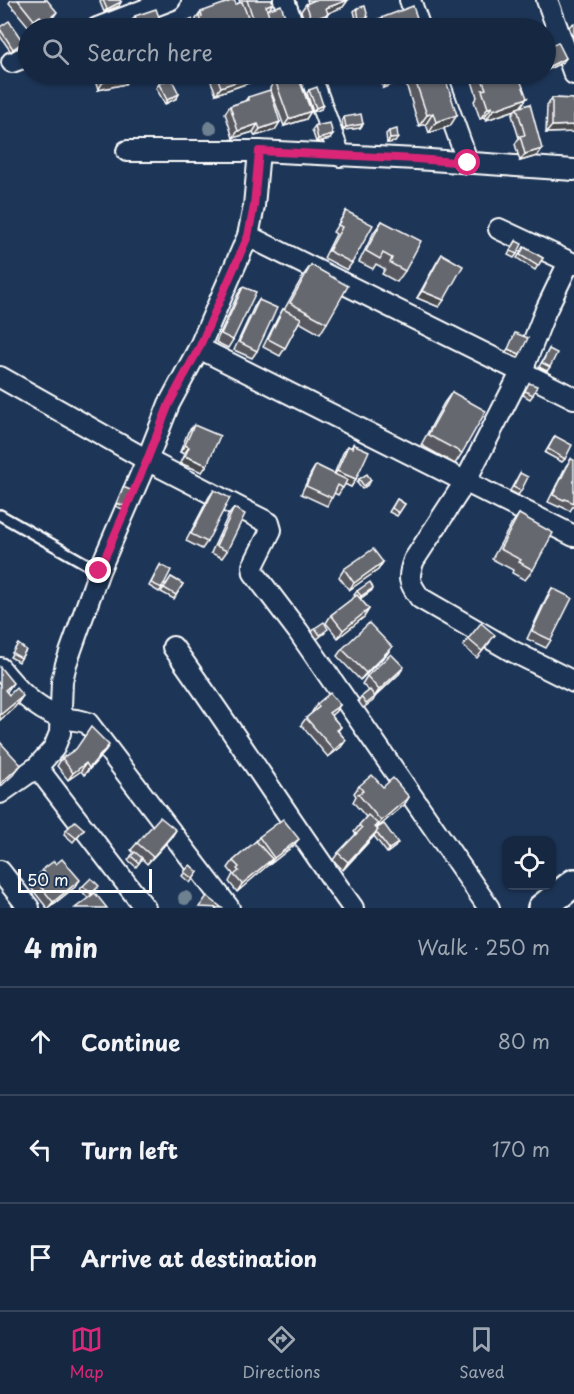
<!DOCTYPE html>
<html lang="en">
<head>
<meta charset="utf-8">
<style>
  :root { --surface:#162841; --page:#1f3048; --text:#f1f3f6; --muted:#9ea6b1; --line:#35445a; --accent:#db2777 }
  body { margin:0; font-family:"Playpen Sans",sans-serif; background:var(--page); color:var(--text) }
  .controls { position:absolute; right:18px; bottom:18px; display:grid; overflow:hidden; border-radius:12px; box-shadow:0 2px 4px #0004 }
  .controls button { width:54px; height:54px; display:grid; place-items:center; padding:0; border:0; border-bottom:2px solid var(--line); background:var(--surface); color:var(--text); font:30px sans-serif }
  .scale { position:absolute; left:18px; bottom:15px; width:134px; box-sizing:border-box; padding-left:6px; border:3px solid #fff; border-top:0; font-size:16px; line-height:21px; white-space:nowrap; color:#fff; -webkit-text-stroke:4px #1d3557; paint-order:stroke }
  .stop { position:absolute; width:18px; height:18px; margin:-14px; border:4px solid #db2777; border-radius:50%; background:#fff }
  .stop.end { background:#db2777; border-color:#fff; box-shadow:0 2px 6px #0008 }
  .list { margin:0; padding:0; list-style:none }
  h2 { display:flex; justify-content:space-between; align-items:center; height:78px; margin:0; padding:0 24px; font-size:26px }
  h2 small { font-size:20px; font-weight:400; color:var(--muted) }
  .list li { display:grid; grid-template-columns:39px 1fr auto; gap:18px; align-items:center; box-sizing:border-box; height:108px; padding:0 24px; border-top:2px solid var(--line) }
  .list b { display:block; font-size:22px; white-space:nowrap }
  .list em { font-size:20px; font-style:normal; color:var(--muted) }
  .icon { flex:none; width:33px; height:33px; fill:none; stroke:currentColor; stroke-width:2; stroke-linecap:round; stroke-linejoin:round }
  .map { position:relative; flex:none; width:574px; height:908px; overflow:hidden }
  .search { position:absolute; background:var(--surface); box-shadow:0 2px 4px #0004; left:18px; right:18px; top:18px; height:66px; display:flex; align-items:center; gap:15px; box-sizing:border-box; padding:0 21px; border-radius:33px; color:var(--muted); font-size:22px }
  .sheet { height:402px; background:var(--surface) }
  nav { display:flex; justify-content:space-around; align-items:center; box-sizing:border-box; height:84px; border-top:2px solid var(--line); background:var(--surface); font-size:16px; color:var(--muted) }
  nav a { display:grid; justify-items:center; gap:3px }
  nav .on { color:var(--accent) }
  .map>svg:first-child { display:block }
</style>
</head>
<body>
<div class="map">
<svg width="574" height="908" viewBox="0 0 574 908">
  <rect width="100%" height="100%" fill="#1d3557"/>
  <filter id="ink" filterUnits="userSpaceOnUse"><feTurbulence type="fractalNoise" baseFrequency=".0167" numOctaves="2"/><feDisplacementMap in="SourceGraphic" scale="12" xChannelSelector="R" yChannelSelector="G"/><feConvolveMatrix kernelMatrix="1 2 1 2 8 2 1 2 1" color-interpolation-filters="sRGB"/></filter>
  <g filter="url(#ink)">
    <g fill="none" stroke-linecap="round" stroke-linejoin="round">
      <g stroke="#fff" stroke-width="14">
        <path id="lane" d="M0 515 99 571"/>
      </g>
      <g stroke="#fff" stroke-width="24">
        <g id="street">
          <path d="M284 0 294 28"/>
          <path d="M410 0 420 28"/>
          <path d="M547 0 574 74"/>
          <path d="M97 28 170 0"/>
          <path d="M12 62 28 56"/>
          <path d="M310 74 340 156"/>
          <path d="M436 74 468 163"/>
          <path d="M127 151H259L416 159 574 170"/>
          <path d="M499 229 574 264"/>
          <path d="M248 236 574 398"/>
          <path d="M569 262 545 312 522 371 465 482 414 560C407 578 409 583 420 598L512 651 574 682"/>
          <path d="M199 348 574 536"/>
          <path d="M0 377 147 460 269 523 271 530 253 566 254 573 298 631 489 908"/>
          <path d="M173 647C235 733 291 822 353 908"/>
          <path d="M0 668C17 689 34 708 59 717 68 720 77 719 88 723L229 908"/>
          <path d="M37 767 145 908"/>
          <path d="M0 793 37 767 54 748 60 733 62 681 66 664 99 571 147 460 169 404 199 348 248 236 254 206 259 151"/>
          <path d="M0 871 29 908"/>
        </g>
      </g>
      <g stroke="#fff" stroke-width="32">
        <path id="secondary" d="M542 908 574 883"/>
      </g>
      <use href="#lane" stroke="#1d3557" stroke-width="9"/>
      <use href="#street" stroke="#1d3557" stroke-width="20"/>
      <use href="#secondary" stroke="#1d3557" stroke-width="27"/>
    </g>
    <g fill="#6d8191">
      <circle cx="210" cy="128" r="7"/>
      <circle cx="185" cy="898" r="7"/>
    </g>
    <g fill="#585960" stroke="#fff" stroke-width="1.5">
      <path d="M11 0H47L52 19 40 28H39L34 23 29 27 9 3Z"/>
      <path d="M102 0H120L119 6 104 12 100 2Z"/>
      <path d="M239 0H272L273 3 269 9 286 19 284 22 266 28H177L182 22 194 24 196 21V19L201 12 236 4 240 3Z"/>
      <path d="M307 0H348L343 7 328 13 323 21 306 27 301 11 306 4 308 3Z"/>
      <path d="M357 8 365 21 357 23 354 11Z"/>
      <path d="M135 16 163 28H132L130 24Z"/>
      <path d="M368 23 420 27 419 28H364Z"/>
      <path d="M574 23V36L573 37 569 27 572 24Z"/>
      <path d="M0 27 20 46 11 52 0 36Z"/>
      <path d="M546 48 566 58 563 62 547 70 546 66Z"/>
      <path d="M93 74H129L130 77 125 84 98 90Z"/>
      <path d="M208 74H259L254 81 216 94Z"/>
      <path d="M378 74H444L450 126 429 133 426 124 419 126 404 77 406 74 401 75 396 83 383 88Z"/>
      <path d="M477 74H518L521 106 537 156 520 161 515 144 519 138 512 115 515 110 486 120 484 117 480 119 474 101 477 97 472 81Z"/>
      <path d="M275 80 311 111 306 119 284 126 270 88Z"/>
      <path d="M159 84 177 98 165 104 156 88Z"/>
      <path d="M309 90 321 109 313 112 307 93Z"/>
      <path d="M248 97 275 130 255 136 253 132 233 138 225 113 230 106 245 101Z"/>
      <path d="M552 98 574 99V132L546 133 547 106Z"/>
      <path d="M344 117 363 124 360 128 343 130 342 121Z"/>
      <path d="M315 126 330 139 316 142 312 130Z"/>
      <path d="M389 131 395 142 387 143 386 134Z"/>
      <path d="M346 211 352 263 347 270 324 258 336 234 333 232Z"/>
      <path d="M382 221 405 271 397 282 382 274 385 269 376 264 373 269 359 262 374 232Z"/>
      <path d="M516 241 517 254 514 258 508 255Z"/>
      <path d="M524 247 543 258 535 270 517 258Z"/>
      <path d="M442 254 439 307 417 298 437 262Z"/>
      <path d="M311 265 327 323 320 334 299 322 285 348 280 356 263 347 278 317 283 309 284 310 303 276Z"/>
      <path d="M243 287 233 340 228 348 216 342 238 294Z"/>
      <path d="M259 300 257 351 252 358 234 350 254 307Z"/>
      <path d="M549 349 550 367 547 371 539 367Z"/>
      <path d="M529 383 533 395 530 399 523 395Z"/>
      <path d="M452 392 462 453 455 464 421 445 444 403Z"/>
      <path d="M194 425 202 472 180 463 184 454 180 452 188 432Z"/>
      <path d="M555 436 565 459 562 462 545 453Z"/>
      <path d="M353 444 356 479 351 487 345 484 338 495 334 493 327 506 301 494 311 473 316 465 334 474 343 453 348 446 351 448Z"/>
      <path d="M571 459 574 505 570 511 560 506 559 507 548 502 566 466Z"/>
      <path d="M520 473 521 491 518 495 510 491Z"/>
      <path d="M359 479 371 480 369 484 362 489 357 483Z"/>
      <path d="M214 490 207 542 202 549 186 541 209 497Z"/>
      <path d="M397 499 405 504 397 516 389 512Z"/>
      <path d="M234 508 227 551 222 558 211 553 228 516Z"/>
      <path d="M519 514 533 570 525 580 512 573 513 570 492 559 511 525Z"/>
      <path d="M383 562 378 570 349 590 339 577 344 569Z"/>
      <path d="M160 565 162 588 159 592 149 586Z"/>
      <path d="M171 577 183 584 174 599 161 592Z"/>
      <path d="M552 588 551 640 546 648 527 639 547 596Z"/>
      <path d="M357 591H371L360 599 369 609 364 617 338 638 326 623 331 615 356 596 354 595Z"/>
      <path d="M315 628 325 633 317 639 312 632Z"/>
      <path d="M468 639 490 642 477 658 463 646Z"/>
      <path d="M18 644 26 650 19 662 10 657Z"/>
      <path d="M392 647 387 654 360 680 337 656 342 649Z"/>
      <path d="M399 674 375 697 373 701 363 708 358 701 361 697 369 691 362 684 367 676Z"/>
      <path d="M317 704 340 705 335 712 331 715 341 727 338 731 346 740 341 747 328 757 301 725 306 718 313 712H312Z"/>
      <path d="M104 753 84 775 81 771 68 780 57 766 62 758Z"/>
      <path d="M359 786 383 787 409 797 404 805 376 828 395 847 387 853 374 836 343 870 333 860 338 853 356 834 354 832 366 817 353 802 356 796 354 793Z"/>
      <path d="M84 829 73 842 64 834 66 830Z"/>
      <path d="M259 837 293 846 269 865 268 864 237 892 229 882 233 874 228 868 233 861 256 841Z"/>
      <path d="M171 838 147 864 142 859 136 867 128 860 134 853 131 850 137 843Z"/>
      <path d="M190 865 198 872 190 883 182 876Z"/>
      <path d="M42 870 75 887 49 908H47L32 889 39 880 37 877Z"/>
      <path d="M83 886 96 890 88 898 80 889Z"/>
    </g>
    <g fill="#47484e" stroke="#fff" stroke-width="1.5">
      <path d="M348 0 343 7 321 16 326 8Z"/>
      <path d="M121 2 119 6 104 12 107 9Z"/>
      <path d="M273 3 268 11 266 6Z"/>
      <path d="M57 12 52 19 40 28 45 22Z"/>
      <path d="M328 14 323 21 306 27 312 20Z"/>
      <path d="M40 16 34 23 29 27 34 20Z"/>
      <path d="M368 17 365 21 357 23 359 19Z"/>
      <path d="M286 19 284 22 267 28 269 25Z"/>
      <path d="M271 22 266 28H255L256 27Z"/>
      <path d="M23 42 20 46 11 52 13 49Z"/>
      <path d="M566 58 563 62 547 70 550 66Z"/>
      <path d="M259 74 254 81 216 94 221 87Z"/>
      <path d="M401 76 396 83 383 88 388 81Z"/>
      <path d="M130 77 125 84 98 90 103 82Z"/>
      <path d="M179 94 177 98 165 104 167 100Z"/>
      <path d="M527 98 519 109 517 108 515 110 486 120 493 110Z"/>
      <path d="M323 105 321 109 313 112 316 108Z"/>
      <path d="M492 107 484 117 480 119 488 108Z"/>
      <path d="M311 111 306 119 284 126 289 119Z"/>
      <path d="M433 113 426 124 419 126 427 115Z"/>
      <path d="M457 115 450 126 429 133 436 122Z"/>
      <path d="M280 122 275 130 255 136 260 129Z"/>
      <path d="M258 124 253 132 233 138 238 131Z"/>
      <path d="M363 124 360 128 343 130 346 127Z"/>
      <path d="M574 125V132L546 133 552 126Z"/>
      <path d="M333 135 330 139 316 142 318 139Z"/>
      <path d="M398 138 395 142 387 143 390 139Z"/>
      <path d="M542 149 537 156 520 161 525 154Z"/>
      <path d="M422 291 444 300 439 307 417 298Z"/>
      <path d="M508 349 520 354 518 358 505 353Z"/>
      <path d="M185 445 189 447 184 454 180 452Z"/>
      <path d="M185 456 207 465 202 472 180 463Z"/>
      <path d="M337 471 356 479 351 487 332 478Z"/>
      <path d="M117 503 127 507 125 510 115 506Z"/>
      <path d="M383 562 378 570 349 590 354 583Z"/>
      <path d="M373 588 371 591 358 600 361 596Z"/>
      <path d="M369 609 364 617 338 638 343 630Z"/>
      <path d="M392 647 387 654 360 680 366 673Z"/>
      <path d="M404 667 399 674 374 697 379 690Z"/>
      <path d="M13 683 6 693 5 690Z"/>
      <path d="M23 696 15 707 0 720V715Z"/>
      <path d="M340 705 335 712 324 721 329 713Z"/>
      <path d="M346 740 341 747 328 757 334 750Z"/>
      <path d="M109 745 104 753 84 775 89 768Z"/>
      <path d="M86 763 81 771 68 780 73 773Z"/>
      <path d="M21 765 13 775 0 787V784Z"/>
      <path d="M409 797 404 805 376 829 381 821Z"/>
      <path d="M176 830 171 838 147 864 153 857Z"/>
      <path d="M378 830 373 837 343 870 348 862Z"/>
      <path d="M299 839 293 846 269 865 274 858Z"/>
      <path d="M398 843 395 847 387 853 389 849Z"/>
      <path d="M272 859 267 866 237 892 242 884Z"/>
      <path d="M80 880 75 887 48 908 53 902Z"/>
    </g>
    <g fill="#666770" stroke="#fff" stroke-width="1.5">
      <path d="M18 0H47L57 12 45 22 40 16 34 20Z"/>
      <path d="M103 0H120L121 2 107 9Z"/>
      <path d="M234 0 236 4 242 2 252 27 247 28H203L199 17 202 16 201 12Z"/>
      <path d="M247 0H272L273 3 266 6 271 22 256 27Z"/>
      <path d="M315 0H348L326 8 328 14 312 20 306 4Z"/>
      <path d="M281 5 286 19 269 25 271 22 267 10Z"/>
      <path d="M365 6 368 17 359 19 357 8Z"/>
      <path d="M413 6 420 27 415 28H370L368 23Z"/>
      <path d="M156 9 163 28H140L135 16Z"/>
      <path d="M192 19 196 28H182H184L182 22Z"/>
      <path d="M9 21 23 42 13 49 0 29V27Z"/>
      <path d="M327 21 329 28H311L310 26Z"/>
      <path d="M285 22 287 28H276L275 26Z"/>
      <path d="M558 42 566 58 550 66 546 57V48Z"/>
      <path d="M101 74H129L130 77 103 82Z"/>
      <path d="M216 74H259L221 87Z"/>
      <path d="M293 74H297L311 111 289 119 275 80Z"/>
      <path d="M386 74H401V76L388 81Z"/>
      <path d="M413 74H444L457 115 436 122 433 113 427 115Z"/>
      <path d="M480 74H518L527 98 493 110 492 107 488 108 482 90 486 89Z"/>
      <path d="M171 78 179 94 167 100 159 84Z"/>
      <path d="M317 87 323 105 316 108 309 90Z"/>
      <path d="M270 90 280 122 260 129 258 124 238 131 230 106 248 100V97Z"/>
      <path d="M552 98 574 99V125L552 126Z"/>
      <path d="M530 104 542 149 525 154 520 136 525 135 517 108Z"/>
      <path d="M361 114 363 124 346 127 344 117Z"/>
      <path d="M330 123 333 135 318 139 315 126Z"/>
      <path d="M397 129 398 138 390 139 389 131Z"/>
      <path d="M346 211 373 225 352 263 329 251 342 227 338 225Z"/>
      <path d="M382 221 421 241 405 271 390 263 392 258 383 253 380 259 366 251Z"/>
      <path d="M516 241 522 244 517 254 510 251Z"/>
      <path d="M524 247 543 258 538 266 520 255Z"/>
      <path d="M442 254 463 266 444 300 422 291Z"/>
      <path d="M311 265 348 286 327 323 290 303Z"/>
      <path d="M243 287 256 292 233 340 221 334Z"/>
      <path d="M259 300 277 308 257 351 239 342Z"/>
      <path d="M283 309 301 318 285 348 268 339Z"/>
      <path d="M515 333 528 338 520 354 508 349Z"/>
      <path d="M549 349 557 353 550 367 542 363Z"/>
      <path d="M529 383 537 386 533 395 525 391Z"/>
      <path d="M452 392 486 411 462 453 428 435Z"/>
      <path d="M194 425 220 436 207 465 185 456 189 447 185 445Z"/>
      <path d="M555 436 572 445 565 459 548 449Z"/>
      <path d="M353 444 369 451 356 479 337 471 348 446 352 448Z"/>
      <path d="M571 459 574 460V503L565 499 564 500 553 495Z"/>
      <path d="M316 465 347 480 343 488 338 485 332 498 306 486Z"/>
      <path d="M520 473 528 477 521 491 513 487Z"/>
      <path d="M367 474 371 480 364 486 359 479Z"/>
      <path d="M123 487 133 491 127 507 117 503Z"/>
      <path d="M214 490 230 498 207 542 191 534Z"/>
      <path d="M397 499 405 504 399 513 392 508Z"/>
      <path d="M234 508 245 514 227 551 216 546Z"/>
      <path d="M519 514 553 533 533 570 519 562 521 560 500 549Z"/>
      <path d="M373 549 383 562 354 583 344 569Z"/>
      <path d="M160 565 171 570 162 588 151 583Z"/>
      <path d="M171 577 183 584 176 595 164 588Z"/>
      <path d="M370 582 373 588 361 596 357 591Z"/>
      <path d="M552 588 572 598 551 640 532 631Z"/>
      <path d="M357 595 369 609 343 630 331 615Z"/>
      <path d="M324 622 328 629 320 635 315 628Z"/>
      <path d="M369 623 392 647 366 673 342 649Z"/>
      <path d="M481 623 495 635 482 651 468 639Z"/>
      <path d="M18 644 26 650 21 658 12 653Z"/>
      <path d="M391 654 404 667 379 690 367 676Z"/>
      <path d="M0 667 13 683 5 690 9 695 16 688 23 696 0 715Z"/>
      <path d="M370 690 375 697 366 704 361 697Z"/>
      <path d="M330 693 340 705 329 713 341 727 337 730 346 740 334 750 306 718 319 707 317 704Z"/>
      <path d="M91 727 109 745 89 768 86 763 73 773 62 758 76 749Z"/>
      <path d="M0 742 21 765 0 784Z"/>
      <path d="M372 775 383 787 393 778 409 797 381 821 358 794 363 791 359 786Z"/>
      <path d="M368 815 378 824 375 827 378 830 348 862 338 853 362 828 359 825Z"/>
      <path d="M160 817 176 830 153 857 137 843Z"/>
      <path d="M283 819 299 839 274 858 259 837Z"/>
      <path d="M75 821 84 829 76 838 66 830Z"/>
      <path d="M384 824 398 843 389 849 376 832 378 830 377 828Z"/>
      <path d="M256 841 272 859 242 884 234 875 239 871 237 869 239 867 233 861Z"/>
      <path d="M135 852 142 858 139 863 131 856Z"/>
      <path d="M62 859 80 880 53 902 37 882 46 875 42 870 54 861 56 864Z"/>
      <path d="M190 865 198 872 193 879 184 872Z"/>
      <path d="M91 878 99 886 91 894 83 886Z"/>
      <path d="M95 893 107 908H75Z"/>
      <path d="M207 896 222 908 199 907Z"/>
    </g>
  </g>
  <g fill="none" stroke-linecap="round" stroke-linejoin="round" filter="url(#ink)">
    <path stroke="#db2777" stroke-width="8" d="M99 571 147 460 169 404 199 348 248 236 254 206 259 151 416 159 468 163"/>
  </g>
</svg>
<div class="controls">
<button><svg class="icon" aria-label="locate" viewBox="0 0 24 24"><circle cx="12" cy="12" r="6"/><path d="M12 2v4M12 18v4M2 12h4M18 12h4"/></svg></button>
</div>
<div class="scale">50 m</div>
<div class="stop" style="left:468px;top:163px"></div>
<div class="stop end" style="left:99px;top:571px"></div>
<div class="search"><svg class="icon" aria-label="search" viewBox="0 0 24 24"><circle cx="10" cy="10" r="6"/><path d="M15 15l6 6"/></svg>Search here</div>
</div>
<section class="sheet">
<h2>4 min<small>Walk · 250 m</small></h2>
<ul class="list">
<li><svg class="icon" aria-label="ahead" viewBox="0 0 24 24"><path d="M12 20V5M6 11l6-6 6 6"/></svg><div><b>Continue</b></div><em>80 m</em></li>
<li><svg class="icon" aria-label="left" viewBox="0 0 24 24"><path d="M17 20v-9H6M10 6l-5 5 5 5"/></svg><div><b>Turn left</b></div><em>170 m</em></li>
<li><svg class="icon" aria-label="arrive" viewBox="0 0 24 24"><path d="M6 21V4h12l-3 4 3 4H6"/></svg><div><b>Arrive at destination</b></div></li>
</ul>
</section>
<nav>
<a class="on"><svg class="icon" aria-label="map" viewBox="0 0 24 24"><path d="M3 6l6-2 6 2 6-2v14l-6 2-6-2-6 2zM9 4v14M15 6v14"/></svg>Map</a>
<a><svg class="icon" aria-label="directions" viewBox="0 0 24 24"><path d="M12 3l9 9-9 9-9-9zM9 14v-3h6M13 9l2 2-2 2"/></svg>Directions</a>
<a><svg class="icon" aria-label="saved" viewBox="0 0 24 24"><path d="M7 4h10v16l-5-4-5 4z"/></svg>Saved</a>
</nav>
</body>
</html>
